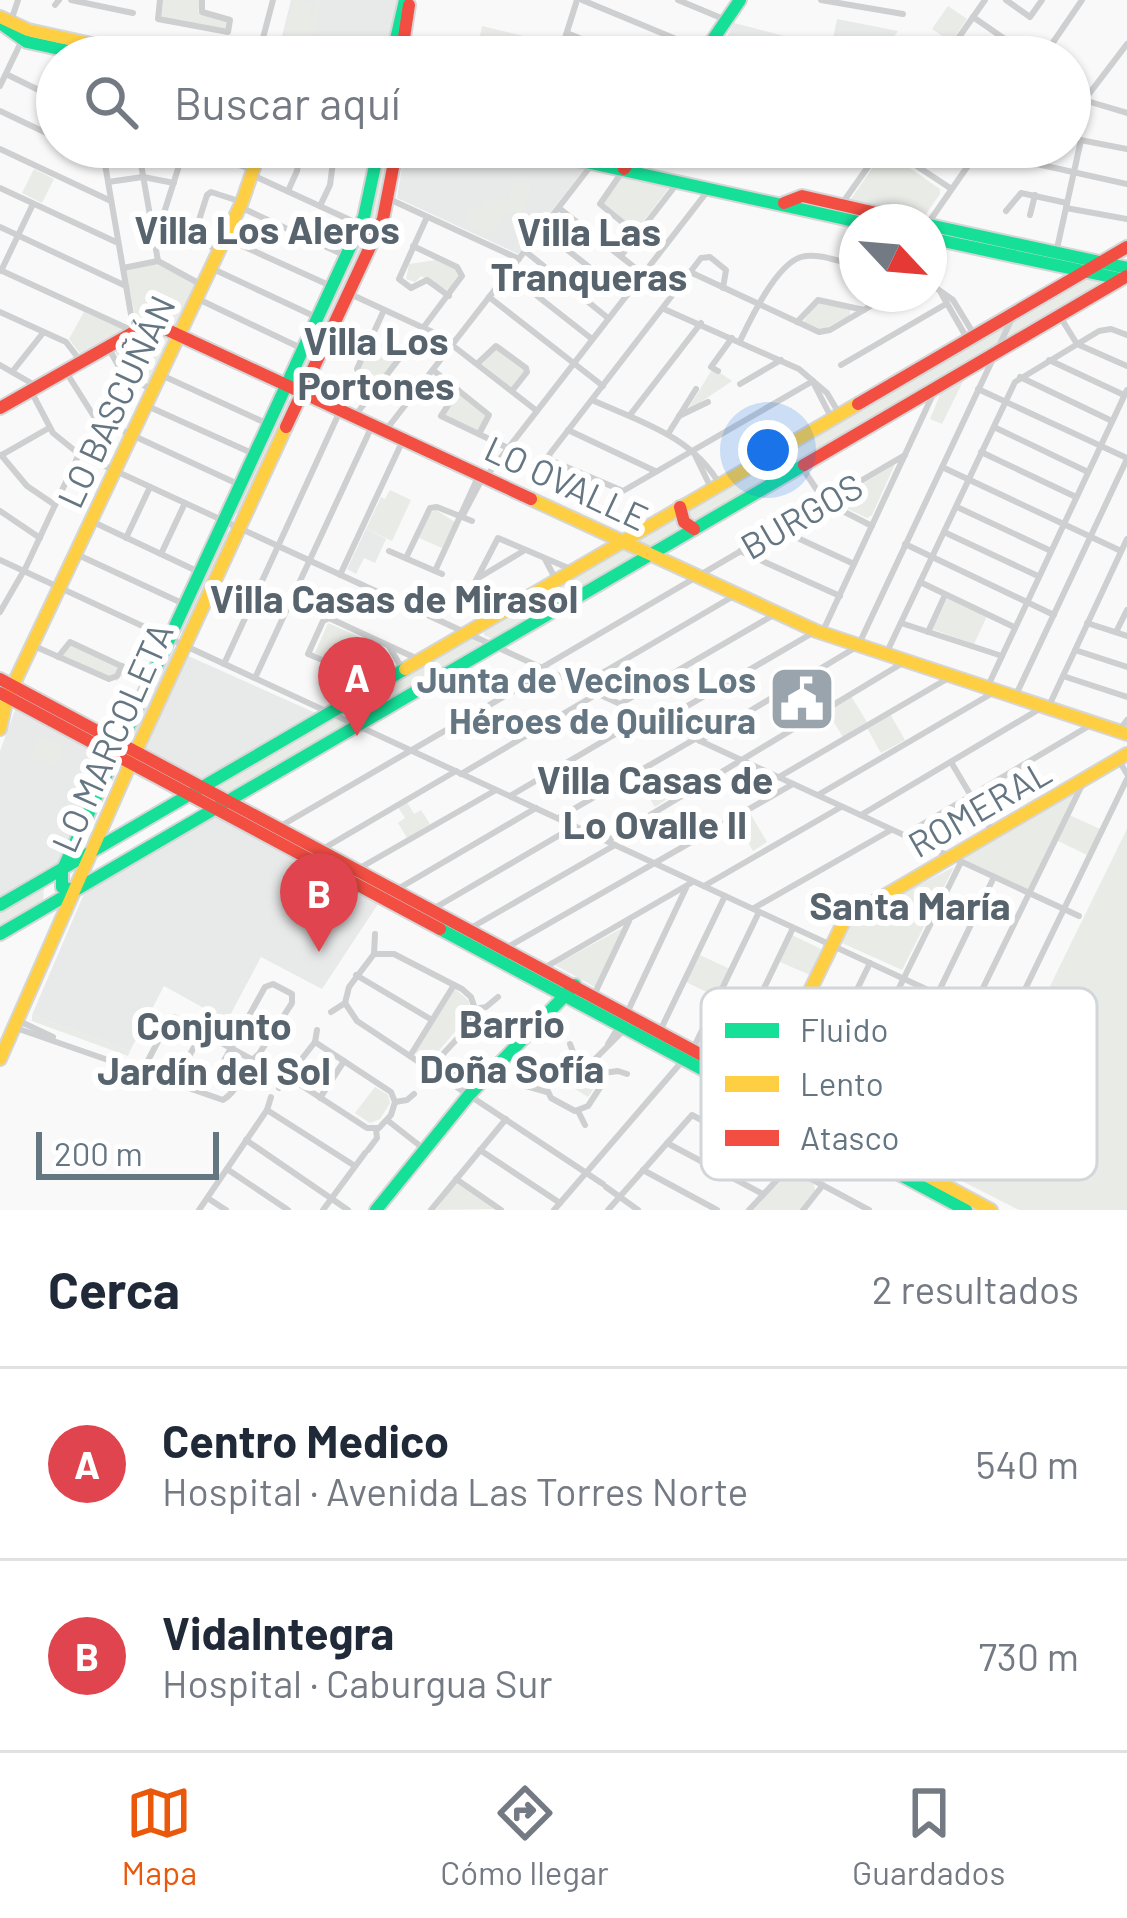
<!DOCTYPE html>
<html lang="es">
<head>
<meta charset="utf-8">
<style>
  :root { --surface:#fff; --page:#f2f2f3; --text:#1f2937; --muted:#747a83; --line:#e0e1e3; --accent:#ea580c }
  body { margin:0; font-family:Barlow,sans-serif; background:var(--page); color:var(--text) }
  .compass { position:absolute; left:839px; top:204px; width:108px; height:108px; border-radius:50%; background:var(--surface); box-shadow:0 3px 9px #0004; rotate:116deg }
  .scale { position:absolute; left:36px; bottom:30px; width:183px; box-sizing:border-box; padding-left:12px; border:6px solid #657683; border-top:0; font-size:33px; line-height:42px; white-space:nowrap; color:#657683; -webkit-text-stroke:9px #fff; paint-order:stroke }
  .you { position:absolute; left:768px; top:450px; width:42px; height:42px; margin:-30px; border:9px solid #fff; border-radius:50%; background:#1a73e8; box-shadow:0 0 0 18px #1a73e833 }
  .badge { display:grid; place-items:center; width:78px; height:78px; border-radius:50%; background:var(--accent); color:#fff; font-size:39px; font-weight:700 }
  .pin { position:absolute; translate:-50% -99px; filter:drop-shadow(0 3px 6px #0008) }
  .pin::after { content:''; position:absolute; top:63px; width:42px; height:36px; background:inherit; clip-path:polygon(0 0,100% 0,50% 100%) }
  .list { margin:0; padding:0; list-style:none }
  h2 { display:flex; justify-content:space-between; align-items:center; height:156px; margin:0; padding:0 48px; font-size:51px }
  h2 small { font-size:39px; font-weight:400; color:var(--muted) }
  .list li { display:grid; grid-template-columns:78px 1fr auto; gap:36px; align-items:center; box-sizing:border-box; height:192px; padding:0 48px; border-top:3px solid var(--line) }
  .list b { display:block; font-size:45px; white-space:nowrap }
  .list p { margin:0; font-size:39px; white-space:nowrap; color:var(--muted) }
  .list em { font-size:39px; font-style:normal; color:var(--muted) }
  .icon { flex:none; width:66px; height:66px; fill:none; stroke:currentColor; stroke-width:2; stroke-linecap:round; stroke-linejoin:round }
  .map { position:relative; flex:none; width:1127px; height:1210px; overflow:hidden }
  .search { position:absolute; background:var(--surface); box-shadow:0 3px 9px #0004; left:36px; right:36px; top:36px; height:132px; display:flex; align-items:center; gap:30px; box-sizing:border-box; padding:0 42px; border-radius:66px; color:var(--muted); font-size:45px }
  .sheet { height:540px; background:var(--surface) }
  nav { display:flex; justify-content:space-around; align-items:center; box-sizing:border-box; height:168px; border-top:3px solid var(--line); background:var(--surface); font-size:33px; color:var(--muted) }
  nav a { display:grid; justify-items:center; gap:6px }
  nav .on { color:var(--accent) }
  .map>svg:first-child { display:block }
</style>
</head>
<body>
<div class="map">
<svg width="1127" height="1210" viewBox="0 0 1127 1210">
  <rect width="100%" height="100%" fill="#f9f9f9"/>
  <g fill="#e8e9e9">
    <path d="M291 0H400L387 57H277Z"/>
    <path d="M837 19 898 31 879 57H710L719 50 734 23 831 48Z"/>
    <path d="M405 147H501L588 164 518 254 397 198Z"/>
    <path d="M366 529 386 539 375 563 364 558 356 574 347 569Z"/>
    <path d="M186 655 318 714 207 781 144 750Z"/>
    <path d="M15 710 102 755 105 762 61 862 0 897V751Z"/>
    <path d="M216 816 378 904 322 989 261 957 227 1021 164 986 130 1051 32 1015 86 889Z"/>
  </g>
  <g fill="#e8ebe6">
    <path d="M162 0H201L198 12 229 21 228 31 160 18Z"/>
    <path d="M294 0 313 2 308 25 316 1 322 2 308 57 280 54Z"/>
    <path d="M948 6 967 19 951 42 932 29Z"/>
    <path d="M482 26 532 38 528 57 476 56Z"/>
    <path d="M423 37 473 48 471 57H419Z"/>
    <path d="M385 147H392L378 219 301 383 294 380 370 218Z"/>
    <path d="M888 153 940 189V194L924 217 853 204 851 199 882 154Z"/>
    <path d="M34 169 54 179 42 203 22 193Z"/>
    <path d="M623 175 671 185 636 231 602 203Z"/>
    <path d="M513 181 531 184 525 214 505 211 493 236 464 223 472 205 480 208 483 198 508 202Z"/>
    <path d="M436 260 455 269 458 276 449 291 421 276 415 282 406 279 409 264Z"/>
    <path d="M157 264 197 285 150 383 129 372 115 352 117 337 82 356 69 339 84 312 122 329 118 348 143 332 168 337 172 327 157 321 137 324 125 270Z"/>
    <path d="M1084 278 1104 282 650 549 633 543 632 539Z"/>
    <path d="M817 302 850 310V315L823 330 803 322Z"/>
    <path d="M371 343 393 352 397 359 378 385 363 378 359 367Z"/>
    <path d="M495 347 525 370 512 388 482 364Z"/>
    <path d="M713 368 732 381 686 412Z"/>
    <path d="M965 377 942 424 930 419 942 390Z"/>
    <path d="M460 394 487 415 478 431 445 415Z"/>
    <path d="M285 397 291 400 238 514 232 511Z"/>
    <path d="M895 464 872 515 867 518 833 502Z"/>
    <path d="M390 490 411 500 392 541 366 529 381 497 385 499Z"/>
    <path d="M436 510 455 522 442 548 419 538 431 512Z"/>
    <path d="M224 530 230 533 183 633 176 630Z"/>
    <path d="M624 545 638 552 635 560 496 641 484 635V626Z"/>
    <path d="M948 597 987 616 974 644 932 629Z"/>
    <path d="M328 623 362 638 328 659 315 653Z"/>
    <path d="M467 636 480 643 479 649 358 719 344 715V709Z"/>
    <path d="M67 642 141 676 137 684 120 676 117 681 61 655Z"/>
    <path d="M169 647 175 649 132 743 126 741Z"/>
    <path d="M851 696 867 722 843 737 827 711Z"/>
    <path d="M890 714 905 740 881 753 867 728Z"/>
    <path d="M330 716 348 725 229 795 215 788 217 780Z"/>
    <path d="M38 737 64 746 57 766 31 757Z"/>
    <path d="M650 767 670 797 655 807 636 776Z"/>
    <path d="M1075 793 1065 813 1100 829 1087 855 1054 839 1029 890 958 857Z"/>
    <path d="M407 802 414 814 421 810 430 824 407 838 398 823 405 818 398 807Z"/>
    <path d="M750 813 767 842 753 851 736 821Z"/>
    <path d="M1127 829V1210H1019L956 1178Z"/>
    <path d="M954 867 902 970 840 942 851 919Z"/>
    <path d="M44 883 43 904 0 930V909Z"/>
    <path d="M383 887 563 982 565 986 379 890Z"/>
    <path d="M624 927 595 987 555 965Z"/>
    <path d="M792 935 821 949 810 975 780 962Z"/>
    <path d="M700 955 730 969 717 997 686 982Z"/>
    <path d="M455 989 469 1001 470 1014 436 1054 424 1060 415 1053Z"/>
    <path d="M32 1015 130 1051 128 1056 32 1021Z"/>
    <path d="M576 1061 594 1070 600 1079 588 1097 556 1077Z"/>
    <path d="M375 1087 388 1095 390 1103 380 1119 370 1123 355 1113Z"/>
    <path d="M788 1170 814 1184 815 1191 799 1210H754Z"/>
    <path d="M456 1183 494 1209 436 1210Z"/>
  </g>
  <g fill="none" stroke-linecap="round" stroke-linejoin="round">
    <g stroke="#d5d6d7" stroke-width="16">
      <g id="fast">
        <path d="M0 23 27 42 97 57"/>
        <path d="M392 57 405 0"/>
        <path d="M701 57 740 0"/>
        <path d="M518 147 859 222"/>
        <path d="M929 225 1127 268"/>
        <path d="M929 238 1121 279"/>
        <path d="M74 890 62 887V871L364 217 379 147"/>
        <path d="M0 905 405 669"/>
        <path d="M440 929 966 1210"/>
        <path d="M0 934 804 465"/>
        <path d="M376 1210 469 1095 575 985"/>
      </g>
    </g>
    <g stroke="#d5d6d7" stroke-width="16">
      <g id="slow">
        <path d="M0 17 28 30 151 57"/>
        <path d="M531 499 816 631 1127 734"/>
        <path d="M405 669 858 404"/>
        <path d="M0 729 7 698 242 202 261 147"/>
        <path d="M0 1059 130 764 286 427"/>
        <path d="M765 1089 991 1210"/>
        <path d="M758 1097 845 919 1127 754"/>
      </g>
    </g>
    <g stroke="#d5d6d7" stroke-width="16">
      <g id="jam">
        <path d="M401 57 409 5"/>
        <path d="M624 169 640 147"/>
        <path d="M784 203 802 196 916 222"/>
        <path d="M858 404 1127 247"/>
        <path d="M0 408 134 332 159 326 531 499"/>
        <path d="M286 427 383 219 397 147"/>
        <path d="M804 465 1127 276"/>
        <path d="M680 507 684 522 694 529"/>
        <path d="M0 679 765 1089"/>
        <path d="M0 693 440 929"/>
      </g>
    </g>
    <g stroke="#cecfd0" stroke-width="6">
      <path d="M71 0 133 13"/>
      <path d="M160 0 158 19 228 32 230 20 202 12V0"/>
      <path d="M582 0 705 51"/>
      <path d="M678 0 726 20"/>
      <path d="M821 0 903 14"/>
      <path d="M1006 0 1030 17 1042 0"/>
      <path d="M55 5 59 0"/>
      <path d="M973 17 1031 57"/>
      <path d="M10 24 18 0"/>
      <path d="M567 33 625 57"/>
      <path d="M258 57 273 0"/>
      <path d="M559 57 577 0"/>
      <path d="M945 57 985 0"/>
      <path d="M1043 57 1082 0"/>
      <path d="M6 74 57 99"/>
      <path d="M0 86 22 40"/>
      <path d="M1087 101 1127 113"/>
      <path d="M0 111 57 138"/>
      <path d="M1073 115 1127 44"/>
      <path d="M1070 138 1127 149"/>
      <path d="M77 147 104 160"/>
      <path d="M102 147 134 332"/>
      <path d="M138 147 158 261"/>
      <path d="M588 147 633 157"/>
      <path d="M888 147 950 188"/>
      <path d="M0 149 111 201"/>
      <path d="M214 157 254 170"/>
      <path d="M1028 162 1127 184"/>
      <path d="M624 169 600 204 638 235"/>
      <path d="M252 175 361 225"/>
      <path d="M108 182 143 177 174 183"/>
      <path d="M0 188 116 242"/>
      <path d="M288 191 297 171 301 147"/>
      <path d="M389 199 519 259"/>
      <path d="M841 205 882 147"/>
      <path d="M320 206 330 185 335 147"/>
      <path d="M240 207 346 256"/>
      <path d="M559 208 643 274"/>
      <path d="M1066 208 1127 219"/>
      <path d="M1006 211 1021 193 1067 203"/>
      <path d="M1030 215 1035 195"/>
      <path d="M427 217 399 279 411 288 427 280 449 296"/>
      <path d="M929 222 981 147"/>
      <path d="M0 227 126 286"/>
      <path d="M542 230 626 296"/>
      <path d="M225 238 331 286"/>
      <path d="M155 241 185 147"/>
      <path d="M413 246 457 267 462 276 423 328"/>
      <path d="M219 250 193 239 207 195 211 192 242 202"/>
      <path d="M525 251 608 318"/>
      <path d="M1056 253 1081 140"/>
      <path d="M621 256 679 181"/>
      <path d="M158 261 202 285"/>
      <path d="M123 268 158 261"/>
      <path d="M211 268 316 317"/>
      <path d="M0 270 131 330"/>
      <path d="M1 271 33 204"/>
      <path d="M690 272 819 332 830 330 891 294"/>
      <path d="M508 273 592 339"/>
      <path d="M929 283 953 300 975 336"/>
      <path d="M723 288 726 270 710 257 701 258 549 455 550 460 623 491 813 381"/>
      <path d="M348 293 454 342"/>
      <path d="M941 293 968 340"/>
      <path d="M489 297 603 386"/>
      <path d="M196 298 303 349"/>
      <path d="M664 309 799 369 827 393 840 415"/>
      <path d="M0 312 66 342 82 363"/>
      <path d="M1059 315 1077 344 1127 366"/>
      <path d="M797 322 818 300 864 310"/>
      <path d="M740 341C751 318 776 265 801 257 817 252 841 262 857 266"/>
      <path d="M452 345 537 411"/>
      <path d="M108 347 124 376 152 389"/>
      <path d="M1049 360 1124 395"/>
      <path d="M478 363 496 346 526 368 527 372 512 391"/>
      <path d="M0 365 38 387"/>
      <path d="M841 365 946 304"/>
      <path d="M433 370 489 415 479 434"/>
      <path d="M718 371 711 367 732 338"/>
      <path d="M12 372 43 333"/>
      <path d="M66 372 95 418 240 485"/>
      <path d="M159 374 268 424"/>
      <path d="M1020 377 1112 421"/>
      <path d="M740 384 781 360"/>
      <path d="M814 384 832 419"/>
      <path d="M376 386 361 378 357 369 384 310"/>
      <path d="M978 389 1127 458"/>
      <path d="M458 390 441 416 508 448"/>
      <path d="M31 391 53 433 79 454 1079 916"/>
      <path d="M592 400C641 422 692 436 720 485"/>
      <path d="M145 405 254 454"/>
      <path d="M630 415 701 323"/>
      <path d="M679 416 708 402"/>
      <path d="M354 417 399 359 395 351 370 340"/>
      <path d="M994 427 1088 472"/>
      <path d="M386 430 593 163"/>
      <path d="M568 430 655 471"/>
      <path d="M668 434 696 389"/>
      <path d="M693 451 712 490"/>
      <path d="M981 452 1076 497"/>
      <path d="M1 455 27 486 55 505"/>
      <path d="M0 456 49 428"/>
      <path d="M801 466 825 502 872 526"/>
      <path d="M942 467 1121 551"/>
      <path d="M485 478 710 188"/>
      <path d="M957 507 1051 551"/>
      <path d="M0 511 40 538"/>
      <path d="M463 515 483 477"/>
      <path d="M91 521 199 572"/>
      <path d="M778 529 854 564"/>
      <path d="M944 532 1038 576"/>
      <path d="M126 538 150 487"/>
      <path d="M905 544 1054 615"/>
      <path d="M389 551 442 574"/>
      <path d="M740 551 840 596"/>
      <path d="M76 554 184 604"/>
      <path d="M161 554 185 503"/>
      <path d="M406 558 430 508 437 507 472 521"/>
      <path d="M545 559 556 580"/>
      <path d="M0 560 1023 1034"/>
      <path d="M435 571 479 475"/>
      <path d="M340 575 403 440"/>
      <path d="M480 577 525 550"/>
      <path d="M920 582 1014 627"/>
      <path d="M472 588 498 538 573 570"/>
      <path d="M0 612 26 567 79 454"/>
      <path d="M325 619 328 605"/>
      <path d="M901 623 1002 656"/>
      <path d="M1087 623 1127 636"/>
      <path d="M928 632 945 595"/>
      <path d="M1116 632 1127 610"/>
      <path d="M822 633 935 390"/>
      <path d="M371 639 330 663 308 654 323 621 329 618 420 660"/>
      <path d="M34 646 109 679 117 676 122 666"/>
      <path d="M390 648 403 670"/>
      <path d="M1075 650 1127 667"/>
      <path d="M886 654 1015 382 1099 331 1111 329 1127 335"/>
      <path d="M58 657 70 642 149 679"/>
      <path d="M224 664 340 411"/>
      <path d="M541 668 905 455"/>
      <path d="M1063 676 1127 697"/>
      <path d="M255 678 372 426"/>
      <path d="M580 686 737 594"/>
      <path d="M987 688 1127 390"/>
      <path d="M1015 697 1127 459"/>
      <path d="M620 704 777 613"/>
      <path d="M1048 708 1127 539"/>
      <path d="M660 722 816 631"/>
      <path d="M1119 731 1127 720"/>
      <path d="M700 741 858 646 1014 314"/>
      <path d="M1118 759 1127 774"/>
      <path d="M951 762 993 833"/>
      <path d="M461 774 597 694"/>
      <path d="M779 777 952 676"/>
      <path d="M818 795 996 691"/>
      <path d="M510 796 646 716"/>
      <path d="M861 815 1043 707"/>
      <path d="M558 818 695 739"/>
      <path d="M279 827 548 671"/>
      <path d="M906 834 1094 723"/>
      <path d="M607 841 906 661"/>
      <path d="M321 850 456 771"/>
      <path d="M358 869 496 790"/>
      <path d="M704 886 841 807"/>
      <path d="M396 890 536 808"/>
      <path d="M754 908 891 830"/>
      <path d="M433 909 575 826"/>
      <path d="M469 929 615 845"/>
      <path d="M506 948 793 784"/>
      <path d="M374 954H394L462 989 471 997 475 1009"/>
      <path d="M374 954 375 934"/>
      <path d="M544 968 691 883"/>
      <path d="M356 975 432 1020"/>
      <path d="M594 995 629 921"/>
      <path d="M345 1003 357 1021 603 1184"/>
      <path d="M345 1003 349 987 374 954"/>
      <path d="M475 1009 486 1007 498 997"/>
      <path d="M331 1012 345 1003"/>
      <path d="M627 1013 686 888"/>
      <path d="M19 1021 53 1037"/>
      <path d="M16 1028 223 1100C241 1089 244 1064 259 1054L292 1003V994L273 984 265 987 220 1068"/>
      <path d="M660 1031 725 896"/>
      <path d="M315 1042 317 1030"/>
      <path d="M570 1044 575 1057"/>
      <path d="M608 1044 621 1023"/>
      <path d="M693 1049 759 912"/>
      <path d="M410 1056 454 985"/>
      <path d="M577 1057 592 1062 605 1080 588 1106 575 1111 551 1098 546 1087C550 1073 563 1059 577 1057Z"/>
      <path d="M188 1058 203 1031"/>
      <path d="M435 1062 475 1088"/>
      <path d="M592 1062 627 1027"/>
      <path d="M726 1067 793 928"/>
      <path d="M429 1069 470 1025 475 1009"/>
      <path d="M142 1072 168 1022 174 1017 251 1059"/>
      <path d="M603 1073 618 1071 627 1074"/>
      <path d="M290 1078 367 1128H379L391 1115 395 1102 391 1092 315 1042"/>
      <path d="M526 1086 547 1092"/>
      <path d="M279 1088 315 1042"/>
      <path d="M320 1098 344 1061"/>
      <path d="M395 1102 407 1100 414 1094"/>
      <path d="M800 1106 870 963"/>
      <path d="M267 1110 355 1166"/>
      <path d="M578 1111 585 1125"/>
      <path d="M387 1120 424 1149"/>
      <path d="M246 1140 348 1210"/>
      <path d="M866 1142 994 877"/>
      <path d="M667 1143 763 1194"/>
      <path d="M368 1150 377 1138 376 1129"/>
      <path d="M480 1150 560 1203"/>
      <path d="M899 1160 1083 783"/>
      <path d="M227 1169 288 1210"/>
      <path d="M643 1170 717 1210"/>
      <path d="M800 1173 830 1136 832 1124 961 862"/>
      <path d="M456 1179 501 1210"/>
      <path d="M811 1179 841 1142 842 1129"/>
      <path d="M933 1179 1127 779"/>
      <path d="M606 1187 638 1210"/>
      <path d="M209 1199 226 1210"/>
      <path d="M199 1210 267 1110 271 1097"/>
      <path d="M323 1210 365 1153"/>
      <path d="M431 1210 506 1119"/>
      <path d="M554 1210 685 1058"/>
      <path d="M608 1210 692 1115 869 1210"/>
      <path d="M749 1210 788 1168"/>
      <path d="M803 1210 823 1185"/>
    </g>
    <use href="#fast" stroke="#16e098" stroke-width="12"/>
    <use href="#slow" stroke="#ffcf43" stroke-width="12"/>
    <use href="#jam" stroke="#f24e42" stroke-width="12"/>
  </g>
  <defs>
    <g id="civic-square" transform="scale(3.45)"><rect x="-9" y="-9" width="18" height="18" rx="4" fill="#99a4ac" stroke="#fff"/><path d="M-.6-6.5H3V-4.5H.6V-3L4-1V1h2V6H-6V1h2V-1L-.6-3ZM-1.2 2.5V6h2.4V2.5Z" fill="#fff"/></g>
  </defs>
  <g fill-rule="evenodd">
    <use href="#civic-square" x="802" y="699"/>
  </g>
  <g text-anchor="middle" dominant-baseline="central" stroke-width="12" stroke-linejoin="round" paint-order="stroke">
    <g font-size="36" fill="#657683" stroke="#fff">
      <text transform="translate(115 401) rotate(-65)">LO BASCUÑÁN</text>
      <text transform="translate(567 482) rotate(25)">LO OVALLE</text>
      <text transform="translate(801 515) rotate(-30)">BURGOS</text>
      <text transform="translate(111 737) rotate(-66)">LO MARCOLETA</text>
      <text transform="translate(979 807) rotate(-30)">ROMERAL</text>
    </g>
    <g font-size="36" font-weight="bold" fill="#657683" stroke="#fff" text-anchor="end">
      <text x="756" y="678">Junta de Vecinos Los<tspan x="756" dy="41">Héroes de Quilicura</tspan></text>
    </g>
    <g font-size="39" font-weight="bold" fill="#57646e" stroke="#fff">
      <text x="267" y="228">Villa Los Aleros</text>
      <text x="589" y="230">Villa Las<tspan x="589" dy="45">Tranqueras</tspan></text>
      <text x="376" y="339">Villa Los<tspan x="376" dy="45">Portones</tspan></text>
      <text x="394" y="597">Villa Casas de Mirasol</text>
      <text x="655" y="778">Villa Casas de<tspan x="655" dy="45">Lo Ovalle II</tspan></text>
      <text x="910" y="904">Santa María</text>
      <text x="512" y="1022">Barrio<tspan x="512" dy="45">Doña Sofía</tspan></text>
      <text x="214" y="1024">Conjunto<tspan x="214" dy="45">Jardín del Sol</tspan></text>
    </g>
  </g>
  <rect x="701" y="988" width="396" height="192" rx="18" fill="#fff" stroke="#d1d6da" stroke-width="3"/>
  <rect x="725" y="1023" width="54" height="15" fill="#16e098"/>
  <rect x="725" y="1076" width="54" height="16" fill="#ffcf43"/>
  <rect x="725" y="1130" width="54" height="16" fill="#f24e42"/>
  <g font-size="33" fill="#657683">
    <text x="800" y="1042">Fluido</text>
    <text x="800" y="1096">Lento</text>
    <text x="800" y="1150">Atasco</text>
  </g>
</svg>
<svg class="compass" viewBox="-18 -18 36 36"><path d="M0-13l5 13h-10z" fill="#e53935"/><path d="M0 13l5-13h-10z" fill="#747a83"/></svg>
<div class="scale">200 m</div>
<div class="you"></div>
<div class="pin badge" style="left:357px;top:736px;background:#e0444e">A</div>
<div class="pin badge" style="left:319px;top:952px;background:#e0444e">B</div>
<div class="search"><svg class="icon" aria-label="search" viewBox="0 0 24 24"><circle cx="10" cy="10" r="6"/><path d="M15 15l6 6"/></svg>Buscar aquí</div>
</div>
<section class="sheet">
<h2>Cerca<small>2 resultados</small></h2>
<ul class="list">
<li><span class="badge" style="background:#e0444e">A</span><div><b>Centro Medico</b><p>Hospital · Avenida Las Torres Norte</p></div><em>540 m</em></li>
<li><span class="badge" style="background:#e0444e">B</span><div><b>VidaIntegra</b><p>Hospital · Caburgua Sur</p></div><em>730 m</em></li>
</ul>
</section>
<nav>
<a class="on"><svg class="icon" aria-label="map" viewBox="0 0 24 24"><path d="M3 6l6-2 6 2 6-2v14l-6 2-6-2-6 2zM9 4v14M15 6v14"/></svg>Mapa</a>
<a><svg class="icon" aria-label="directions" viewBox="0 0 24 24"><path d="M12 3l9 9-9 9-9-9zM9 14v-3h6M13 9l2 2-2 2"/></svg>Cómo llegar</a>
<a><svg class="icon" aria-label="saved" viewBox="0 0 24 24"><path d="M7 4h10v16l-5-4-5 4z"/></svg>Guardados</a>
</nav>
</body>
</html>
